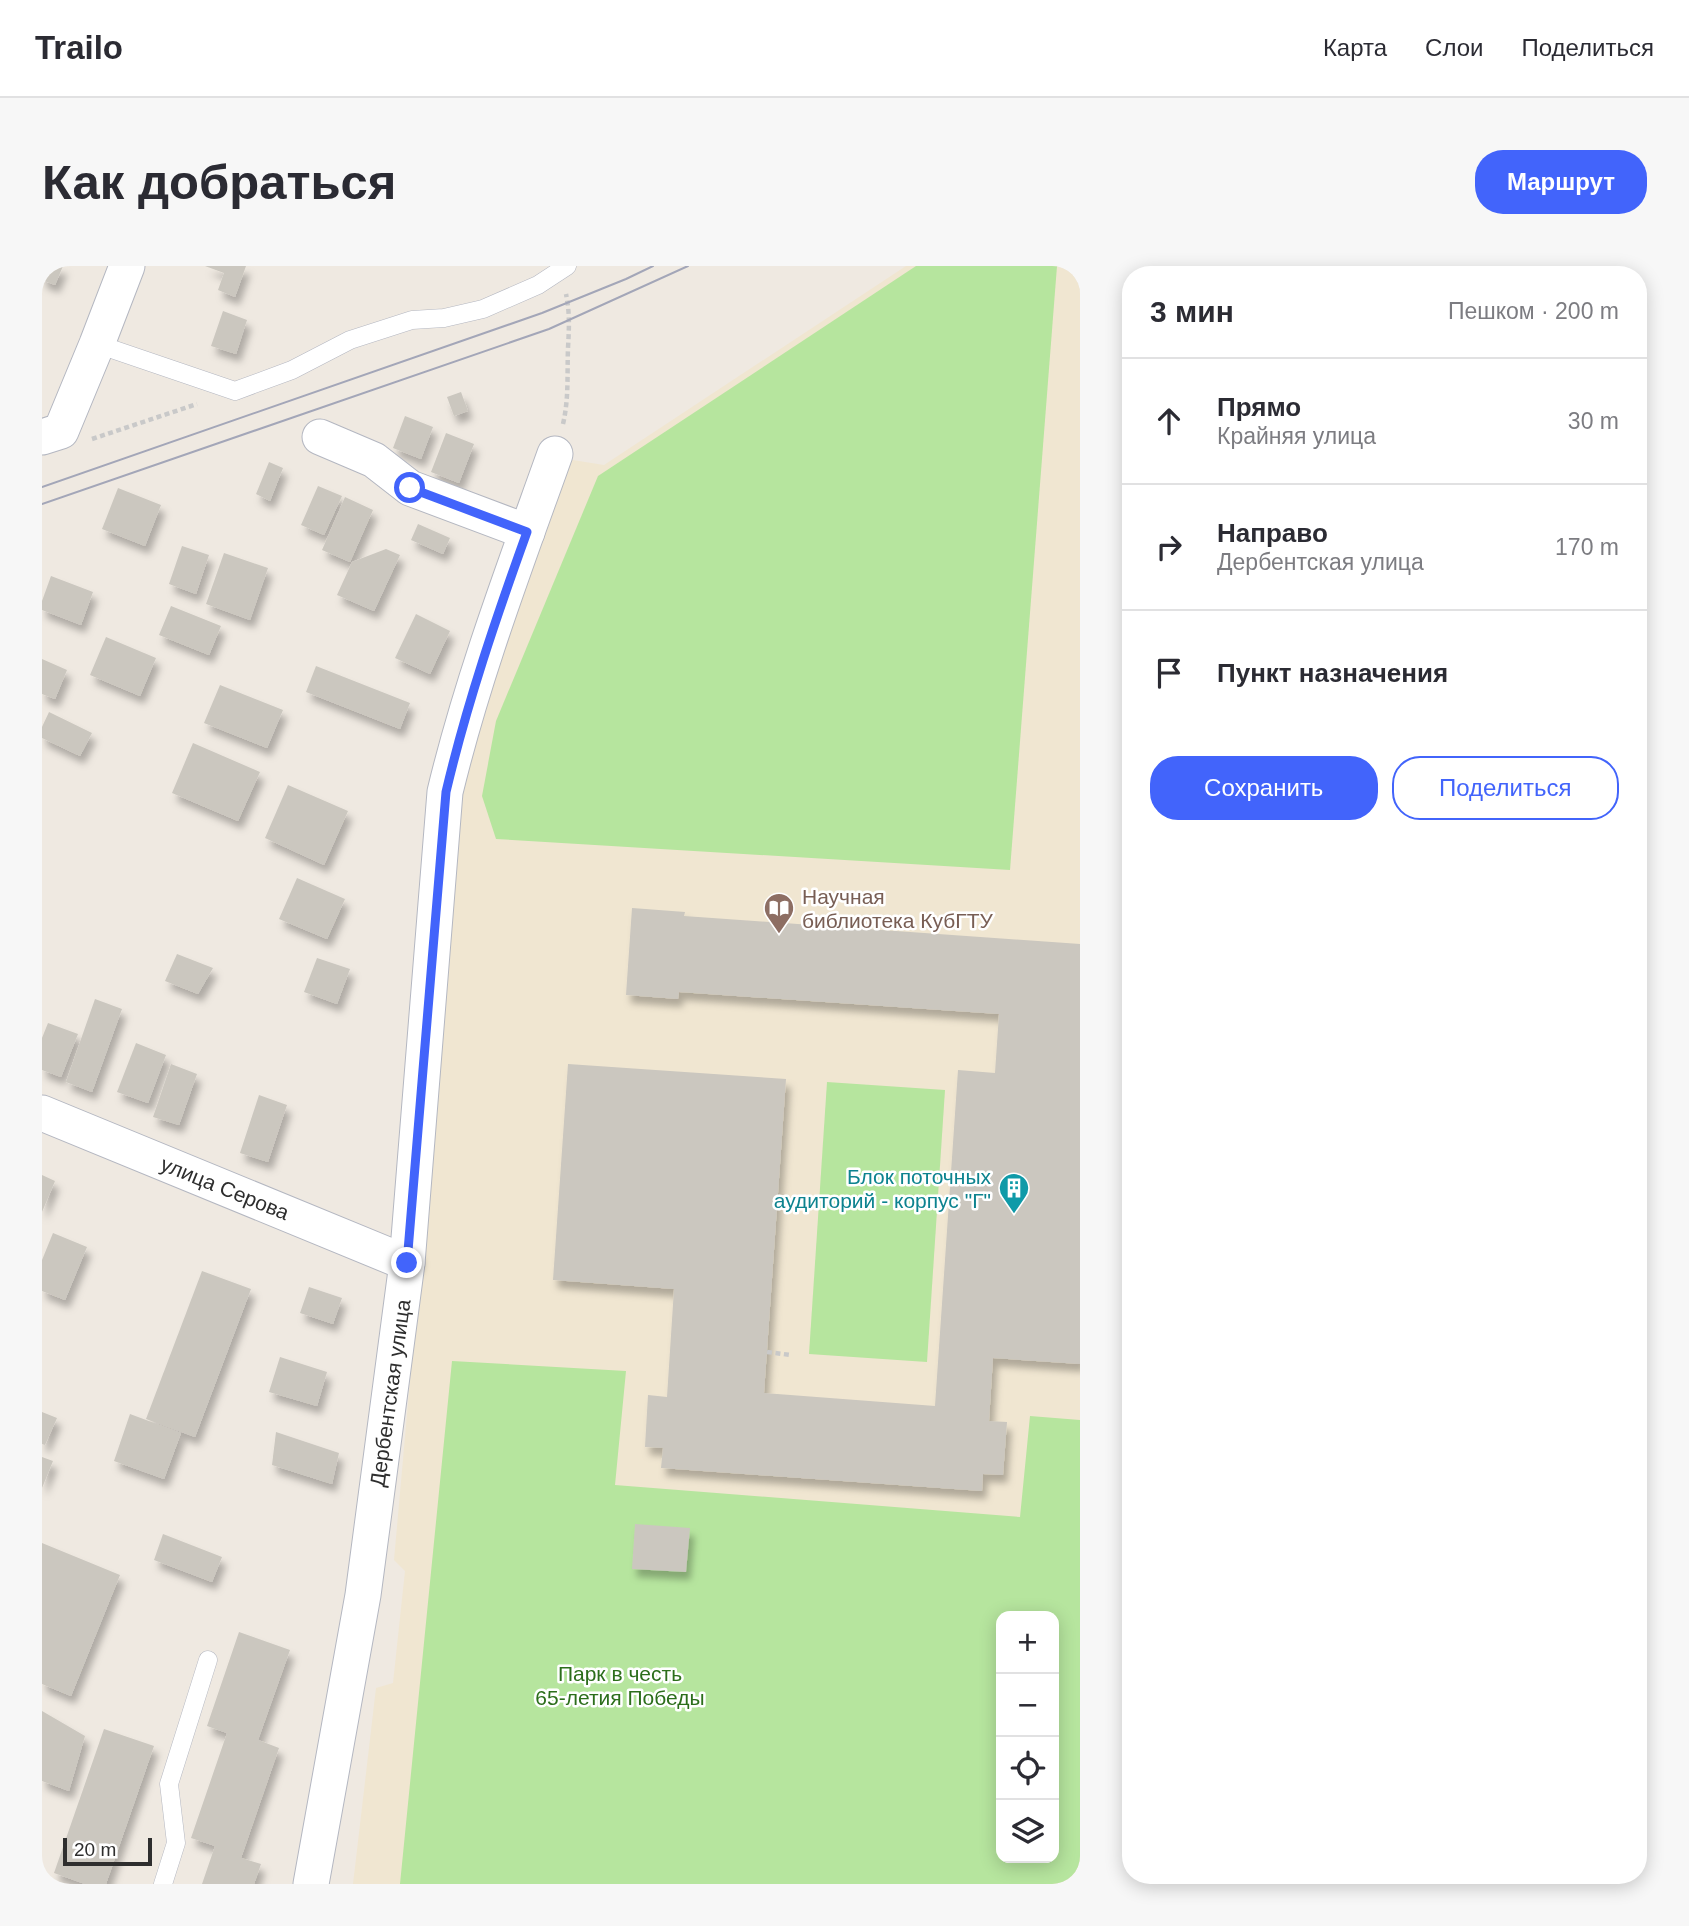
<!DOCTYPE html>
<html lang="ru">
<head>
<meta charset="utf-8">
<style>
  :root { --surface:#fff; --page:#f7f7f7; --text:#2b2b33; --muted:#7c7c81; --line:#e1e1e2; --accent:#4264fb }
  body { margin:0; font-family:Helvetica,sans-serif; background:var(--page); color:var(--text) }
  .controls { position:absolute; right:21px; bottom:21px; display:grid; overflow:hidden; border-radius:14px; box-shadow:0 4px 18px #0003 }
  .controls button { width:63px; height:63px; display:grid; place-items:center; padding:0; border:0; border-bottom:2px solid var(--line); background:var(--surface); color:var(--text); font:35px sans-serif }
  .scale { position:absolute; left:21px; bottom:18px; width:89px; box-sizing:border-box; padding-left:7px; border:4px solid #2e2e2e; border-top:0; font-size:19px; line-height:24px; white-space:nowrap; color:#2e2e2e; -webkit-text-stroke:5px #fff; paint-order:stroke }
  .stop { position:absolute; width:21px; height:21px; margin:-16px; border:5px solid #4264fb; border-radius:50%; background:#fff }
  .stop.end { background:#4264fb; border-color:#fff; box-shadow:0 2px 7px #0008 }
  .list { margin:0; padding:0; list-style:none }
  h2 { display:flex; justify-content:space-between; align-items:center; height:91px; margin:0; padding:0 28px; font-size:30px }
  h2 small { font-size:23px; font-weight:400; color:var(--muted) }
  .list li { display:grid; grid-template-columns:46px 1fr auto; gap:21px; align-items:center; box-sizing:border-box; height:126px; padding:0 28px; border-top:2px solid var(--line) }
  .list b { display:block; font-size:26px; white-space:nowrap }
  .list p { margin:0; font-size:23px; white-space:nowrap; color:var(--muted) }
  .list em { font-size:23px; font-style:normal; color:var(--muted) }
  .actions { display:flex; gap:14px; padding:21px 28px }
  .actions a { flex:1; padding:16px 0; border:2px solid var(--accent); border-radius:28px; text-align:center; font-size:24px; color:var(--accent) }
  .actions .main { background:var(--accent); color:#fff }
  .icon { flex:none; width:38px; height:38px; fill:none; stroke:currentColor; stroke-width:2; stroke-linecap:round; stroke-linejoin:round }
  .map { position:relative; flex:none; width:1038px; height:1618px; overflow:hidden; border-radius:28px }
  header { display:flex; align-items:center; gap:42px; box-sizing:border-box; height:98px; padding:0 35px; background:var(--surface); border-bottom:2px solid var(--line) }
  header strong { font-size:33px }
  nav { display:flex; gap:38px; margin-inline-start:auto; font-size:24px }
  .intro { display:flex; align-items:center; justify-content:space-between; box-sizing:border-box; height:168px; padding:0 42px }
  h1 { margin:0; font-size:49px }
  .button { padding:18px 32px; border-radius:28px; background:var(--accent); color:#fff; font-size:24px; font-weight:700 }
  main { display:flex; gap:42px; padding:0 42px }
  aside { flex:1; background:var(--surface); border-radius:28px; box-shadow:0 4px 18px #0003 }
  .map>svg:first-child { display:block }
</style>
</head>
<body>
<header>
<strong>Trailo</strong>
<nav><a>Карта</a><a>Слои</a><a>Поделиться</a></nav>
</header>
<div class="intro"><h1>Как добраться</h1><a class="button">Маршрут</a></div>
<main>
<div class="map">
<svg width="1038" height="1618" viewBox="0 0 1038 1618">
  <defs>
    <filter id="shadow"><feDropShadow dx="4.5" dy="8" stdDeviation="3.5" flood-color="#0004"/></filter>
  </defs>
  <rect width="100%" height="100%" fill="#efe9e1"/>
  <path fill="#f0e6d1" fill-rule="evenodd" d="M864 0H1038V1618H311L334 1422 351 1417 363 1305 352 1294 393 836 418 516 518 192 562 199ZM959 1350H1012V1592H959Z"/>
  <g fill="#b6e59e" fill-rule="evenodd">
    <path d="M874 0H1015L968 604 454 573 440 530 454 455 556 210Z"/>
    <path d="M785 816 903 824 885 1096 767 1088Z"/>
    <path d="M410 1095 584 1105 573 1219 978 1251 988 1150 1038 1154V1618H358ZM959 1350H1012V1592H959Z"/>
  </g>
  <g fill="#cbc7bf" filter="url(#shadow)">
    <path d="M0 0H21L13 19 0 14Z"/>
    <path d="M163 0H204L193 31 176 24 182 7Z"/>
    <path d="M181 45 205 54 194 88 169 80Z"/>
    <path d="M419 126 426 145 412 150 405 131Z"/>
    <path d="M363 150 391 161 379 193 351 182Z"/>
    <path d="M404 167 432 178 417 217 389 206Z"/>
    <path d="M227 196 241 202 228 235 214 228Z"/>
    <path d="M276 220 300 230 282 269 259 259Z"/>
    <path d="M76 222 119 239 103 280 60 263Z"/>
    <path d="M303 231 331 244 308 296 280 284Z"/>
    <path d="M376 258 408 272 401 288 369 274Z"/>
    <path d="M140 280 167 289 154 328 127 318Z"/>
    <path d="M344 283 358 289 332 345 295 329 310 296Z"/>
    <path d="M182 287 226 302 208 354 164 338Z"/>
    <path d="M9 310 51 326 39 359 0 344V335Z"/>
    <path d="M129 340 179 360 167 389 117 369Z"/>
    <path d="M374 348 408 365 388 408 353 392Z"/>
    <path d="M64 371 114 392 98 430 48 409Z"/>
    <path d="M0 393 25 404 13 433 0 428Z"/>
    <path d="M274 400 368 437 358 463 264 426Z"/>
    <path d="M178 419 241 444 225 482 162 457Z"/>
    <path d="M7 446 50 467 38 490 0 472V461Z"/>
    <path d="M151 477 218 506 196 555 130 527Z"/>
    <path d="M246 519 306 545 282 599 223 572Z"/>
    <path d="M255 612 303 633 285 673 237 653Z"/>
    <path d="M590 642 643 646 642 650 1038 678V1098L951 1092 947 1155 965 1156 961 1209 941 1208 940 1225 619 1202 621 1182 603 1181 606 1129 625 1131 632 1023 511 1014 526 798 744 813 722 1127 893 1140 916 804 953 807 957 748 637 726 636 733 584 729Z"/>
    <path d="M135 688 171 702 156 728 123 715Z"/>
    <path d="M275 692 308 703 295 738 262 726Z"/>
    <path d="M53 733 80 743 50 826 24 816Z"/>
    <path d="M6 757 36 768 19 811 0 804V772Z"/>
    <path d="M94 777 124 789 106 837 75 826Z"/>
    <path d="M129 798 155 808 137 859 111 851Z"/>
    <path d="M217 829 245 839 226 896 198 887Z"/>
    <path d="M0 909 13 915 0 946Z"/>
    <path d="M11 967 45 981 23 1034 0 1025V994Z"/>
    <path d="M160 1005 209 1023 153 1171 104 1153Z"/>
    <path d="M267 1021 300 1032 291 1058 258 1047Z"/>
    <path d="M238 1091 285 1106 275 1140 227 1126Z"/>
    <path d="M0 1146 15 1152 3 1179 0 1178Z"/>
    <path d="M88 1148 139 1167 122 1213 72 1195Z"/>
    <path d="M234 1166 297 1187 290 1218 230 1199Z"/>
    <path d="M0 1191 11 1195 0 1222Z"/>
    <path d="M593 1258 648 1262 644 1306 590 1303Z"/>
    <path d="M121 1268 180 1291 170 1316 112 1294Z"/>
    <path d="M0 1277 78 1309 29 1430 0 1418Z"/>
    <path d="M197 1366 248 1384 216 1474 237 1482 199 1592 219 1598 212 1618H160L173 1580 149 1572 185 1467 165 1460Z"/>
    <path d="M0 1445 43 1470 27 1525 0 1515Z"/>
    <path d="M62 1463 112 1480 64 1618H43L12 1607Z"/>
  </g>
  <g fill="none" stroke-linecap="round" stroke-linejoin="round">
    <g stroke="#b4b7c1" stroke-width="19">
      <g id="lane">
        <path d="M55 78 193 125 250 104 308 74 370 54 402 52 441 43 496 19 525 0"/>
        <path d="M121 1618 134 1577 127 1518 166 1394"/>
      </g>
    </g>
    <g stroke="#b4b7c1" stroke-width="37">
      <g id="street">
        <path d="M0 171 19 165 55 78 85 0"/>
        <path d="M278 171 332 194 368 222 485 266"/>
        <path d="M0 847 365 997"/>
        <path d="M269 1618 321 1329 365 997 403 526C431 410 473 300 513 188"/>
      </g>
    </g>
    <g stroke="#c9c9c9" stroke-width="4.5" stroke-dasharray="5 3.5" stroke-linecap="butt">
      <path d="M521 158C527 132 525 109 526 82 527 63 528 47 524 28"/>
      <path d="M50 173 155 138"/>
      <path d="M725 1086 749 1089"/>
    </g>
    <use href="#lane" stroke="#fff" stroke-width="18"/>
    <use href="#street" stroke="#fff" stroke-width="35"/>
    <g stroke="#a3a6b8" stroke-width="2">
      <path d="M0 221 500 47 584 13 611 0"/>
      <path d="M0 238 507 63 646 0"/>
    </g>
  </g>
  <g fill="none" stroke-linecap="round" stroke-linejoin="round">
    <path stroke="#4264fb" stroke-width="9" d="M365 997 404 526C425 437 454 352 485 266L368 222"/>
  </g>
  <defs>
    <g id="library-pin" transform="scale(1.575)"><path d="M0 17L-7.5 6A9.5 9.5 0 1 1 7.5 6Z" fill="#8d6e63" stroke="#fff"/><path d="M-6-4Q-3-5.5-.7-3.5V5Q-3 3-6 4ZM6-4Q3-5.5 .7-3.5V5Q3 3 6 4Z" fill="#fff"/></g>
    <g id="building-pin" transform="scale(1.575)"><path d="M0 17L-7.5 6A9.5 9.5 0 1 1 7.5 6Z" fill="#0f9aa8" stroke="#fff"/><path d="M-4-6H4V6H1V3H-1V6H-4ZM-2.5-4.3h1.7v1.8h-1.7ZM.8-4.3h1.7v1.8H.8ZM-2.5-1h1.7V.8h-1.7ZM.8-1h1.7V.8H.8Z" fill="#fff"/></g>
  </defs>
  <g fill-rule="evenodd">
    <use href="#library-pin" x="737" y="642"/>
    <use href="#building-pin" x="972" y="922"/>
  </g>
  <g text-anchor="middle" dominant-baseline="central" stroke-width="5" stroke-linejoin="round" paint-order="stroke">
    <g font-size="21" fill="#785e54" stroke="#fff" text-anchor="start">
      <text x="760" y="630">Научная<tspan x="760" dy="24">библиотека КубГТУ</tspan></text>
    </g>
    <g font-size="21" fill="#0d838f" stroke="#fff" text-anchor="end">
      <text x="949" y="910">Блок поточных<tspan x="949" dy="24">аудиторий - корпус "Г"</tspan></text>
    </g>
    <g font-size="21" fill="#2e2e2e" stroke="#fff">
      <text transform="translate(183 922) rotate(22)">улица Серова</text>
      <text transform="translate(348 1127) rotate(-82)">Дербентская улица</text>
    </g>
    <g font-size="21" fill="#2c6e1b" stroke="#fff">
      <text x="578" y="1407">Парк в честь<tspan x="578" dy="24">65-летия Победы</tspan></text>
    </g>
  </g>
</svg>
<div class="controls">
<button>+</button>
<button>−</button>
<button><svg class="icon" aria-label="locate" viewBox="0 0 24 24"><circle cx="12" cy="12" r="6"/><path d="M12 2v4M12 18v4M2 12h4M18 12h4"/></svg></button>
<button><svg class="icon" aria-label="layers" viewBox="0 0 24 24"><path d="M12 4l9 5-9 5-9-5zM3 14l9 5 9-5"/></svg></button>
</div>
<div class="scale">20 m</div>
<div class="stop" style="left:368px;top:222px"></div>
<div class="stop end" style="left:365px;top:997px"></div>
</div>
<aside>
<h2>3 мин<small>Пешком · 200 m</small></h2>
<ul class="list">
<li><svg class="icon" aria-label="ahead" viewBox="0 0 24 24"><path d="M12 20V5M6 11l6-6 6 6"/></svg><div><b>Прямо</b><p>Крайняя улица</p></div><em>30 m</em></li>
<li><svg class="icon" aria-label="right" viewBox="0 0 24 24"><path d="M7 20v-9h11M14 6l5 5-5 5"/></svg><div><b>Направо</b><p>Дербентская улица</p></div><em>170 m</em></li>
<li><svg class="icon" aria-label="arrive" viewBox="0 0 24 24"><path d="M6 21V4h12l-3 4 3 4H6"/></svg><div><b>Пункт назначения</b></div></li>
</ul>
<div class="actions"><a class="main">Сохранить</a><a>Поделиться</a></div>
</aside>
</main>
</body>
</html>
